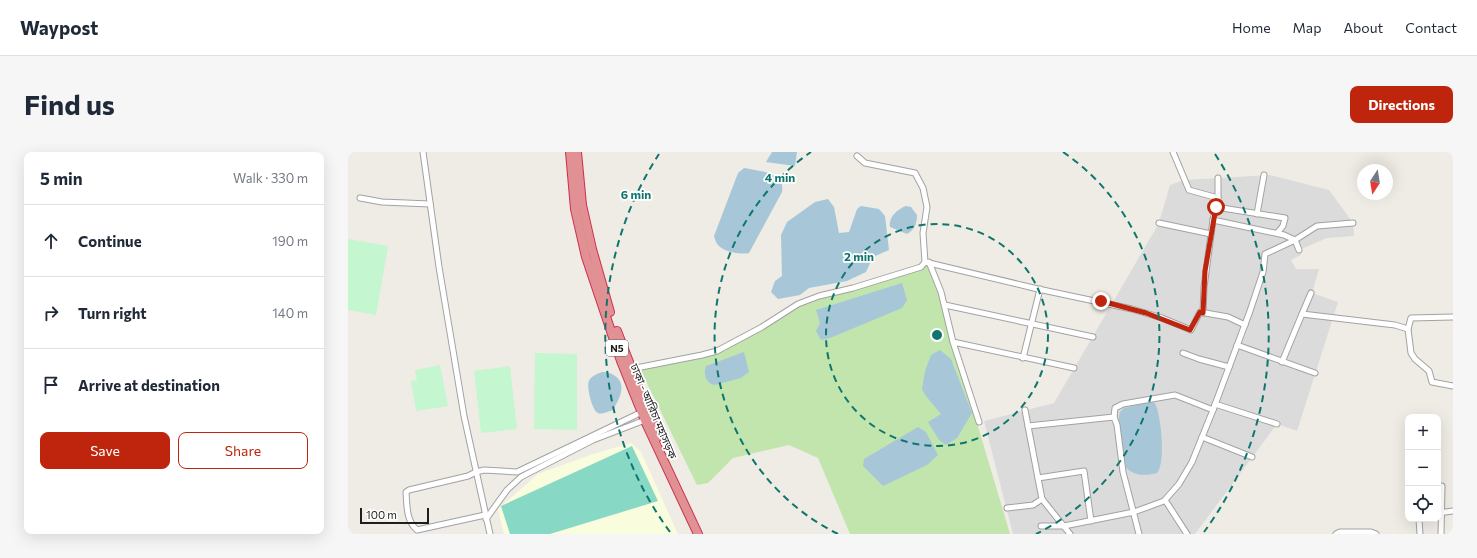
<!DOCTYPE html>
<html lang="en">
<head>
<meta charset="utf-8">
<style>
  :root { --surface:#fff; --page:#f6f6f7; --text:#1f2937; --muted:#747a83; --line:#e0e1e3; --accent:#bf250d }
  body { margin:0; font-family:Commissioner,"Noto Sans Bengali",sans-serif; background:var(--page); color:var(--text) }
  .controls { position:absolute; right:12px; bottom:12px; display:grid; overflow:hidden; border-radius:8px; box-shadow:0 4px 16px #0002 }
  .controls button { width:36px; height:36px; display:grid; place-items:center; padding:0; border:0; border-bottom:1px solid var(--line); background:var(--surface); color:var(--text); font:20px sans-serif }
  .compass { position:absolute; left:1009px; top:12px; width:36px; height:36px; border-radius:50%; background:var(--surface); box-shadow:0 4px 16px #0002; rotate:192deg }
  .scale { position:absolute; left:12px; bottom:10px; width:69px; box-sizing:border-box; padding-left:4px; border:2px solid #1e1e1e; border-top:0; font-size:11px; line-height:14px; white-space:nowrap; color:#1e1e1e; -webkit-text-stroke:3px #fff; paint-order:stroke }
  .stop { position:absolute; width:12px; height:12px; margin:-9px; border:3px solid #bf250d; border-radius:50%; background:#fff }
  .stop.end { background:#bf250d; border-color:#fff; box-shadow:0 1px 4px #0008 }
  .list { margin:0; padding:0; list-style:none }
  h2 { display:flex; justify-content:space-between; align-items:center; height:52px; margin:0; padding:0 16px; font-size:17px }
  h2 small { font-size:13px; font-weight:400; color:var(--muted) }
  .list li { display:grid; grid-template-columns:26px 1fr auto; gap:12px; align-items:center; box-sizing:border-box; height:72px; padding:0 16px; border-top:1px solid var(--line) }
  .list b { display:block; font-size:15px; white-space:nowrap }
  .list em { font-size:13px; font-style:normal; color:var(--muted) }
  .actions { display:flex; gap:8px; padding:12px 16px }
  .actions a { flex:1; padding:9px 0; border:1px solid var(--accent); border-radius:8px; text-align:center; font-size:14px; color:var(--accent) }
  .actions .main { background:var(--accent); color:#fff }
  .icon { flex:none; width:22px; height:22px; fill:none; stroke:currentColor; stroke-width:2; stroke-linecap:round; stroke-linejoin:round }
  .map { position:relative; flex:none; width:1105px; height:382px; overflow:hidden; border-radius:8px }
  header { display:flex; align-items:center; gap:24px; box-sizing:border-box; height:56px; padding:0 20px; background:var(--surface); border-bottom:1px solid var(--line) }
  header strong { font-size:19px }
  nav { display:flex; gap:22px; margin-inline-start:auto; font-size:14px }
  .intro { display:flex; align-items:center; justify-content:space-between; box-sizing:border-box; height:96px; padding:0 24px }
  h1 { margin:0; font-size:28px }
  .button { padding:10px 18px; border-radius:8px; background:var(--accent); color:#fff; font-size:14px; font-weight:700 }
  main { display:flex; gap:24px; padding:0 24px }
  aside { flex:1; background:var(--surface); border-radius:8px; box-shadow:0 4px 16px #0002 }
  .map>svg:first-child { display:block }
</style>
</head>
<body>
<header>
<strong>Waypost</strong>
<nav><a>Home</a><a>Map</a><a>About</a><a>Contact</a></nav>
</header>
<div class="intro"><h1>Find us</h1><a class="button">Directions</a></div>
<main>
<aside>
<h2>5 min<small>Walk · 330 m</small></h2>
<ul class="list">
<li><svg class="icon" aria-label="ahead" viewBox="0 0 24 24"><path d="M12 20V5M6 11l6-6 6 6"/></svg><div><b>Continue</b></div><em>190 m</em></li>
<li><svg class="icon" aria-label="right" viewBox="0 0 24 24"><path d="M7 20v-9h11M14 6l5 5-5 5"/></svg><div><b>Turn right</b></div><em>140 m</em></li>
<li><svg class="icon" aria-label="arrive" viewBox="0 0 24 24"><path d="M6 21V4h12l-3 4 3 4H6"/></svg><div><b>Arrive at destination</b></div></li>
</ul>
<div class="actions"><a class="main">Save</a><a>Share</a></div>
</aside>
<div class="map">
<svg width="1105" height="382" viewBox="0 0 1105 382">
  <rect width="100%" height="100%" fill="#eeece4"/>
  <path fill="#dcdbdb" d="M922 23 981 38 1005 71 1006 84 979 86 951 98 953 103 943 108 948 117H971L964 141 990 150 949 279 929 272 847 382H665L636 269 706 251 811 71 822 33 836 28Z"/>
  <path fill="#f9fdde" d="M283 291 293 300 330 382H156L150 357 190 322 242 303Z"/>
  <path fill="#c1e5ad" d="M581 110 662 382H502L470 306 441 293 385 306 360 331 349 333 291 215 369 199 462 148Z"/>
  <g fill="#c4f6cf">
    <path d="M0 87 40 94 28 163 0 158Z"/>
    <path d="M187 201 229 202V278L186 277Z"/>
    <path d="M92 213 100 254 68 259 63 229 69 228 67 218Z"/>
    <path d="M162 214 169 277 133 281 126 219Z"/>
  </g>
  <path fill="#87d8c4" d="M284 294 310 349 202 382H162L153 354Z"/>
  <g fill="#a7c7d9">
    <path d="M424 0H449L447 14 418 10Z"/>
    <path d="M396 16C410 19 438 20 434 40L401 101C393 103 376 100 370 93 368 91 367 87 366 84L390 21Z"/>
    <path d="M480 47 486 55 491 81 501 80 509 57 513 54 531 57 537 64 541 98 525 105 518 120 499 129 461 136 452 143 430 147 423 140 427 129 434 124 433 83 439 70 467 50Z"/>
    <path d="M558 54 563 55 569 63C569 70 567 78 559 82L542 75C540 65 550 57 558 54Z"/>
    <path d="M554 131 559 148 554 156 482 186 473 188 468 179 472 171 468 158Z"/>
    <path d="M592 198 603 207 624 261 609 286 598 293 591 288 580 270 593 262 577 243 574 237 577 219 583 203Z"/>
    <path d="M396 200 401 220 393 226 367 233C358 232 355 222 358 214Z"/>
    <path d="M254 220C265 220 276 227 273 240 272 246 268 252 265 258 261 259 254 263 250 261 244 259 238 233 241 229 243 224 249 222 254 220Z"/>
    <path d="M803 250 807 251C813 263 818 311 809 321 799 324 784 324 778 315L770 269 772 260 776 256Z"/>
    <path d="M570 275 578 280 590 303 579 313 535 334 515 314 516 307Z"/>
  </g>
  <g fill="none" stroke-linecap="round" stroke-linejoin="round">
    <g stroke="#a2a2a2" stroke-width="7">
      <g id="minor">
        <path d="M75 0 91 115 116 264 142 382"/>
        <path d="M825 0 841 38 870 46"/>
        <path d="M870 26V46L865 68 936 83 947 88 951 98"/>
        <path d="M12 46 34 50 82 52"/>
        <path d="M868 55 937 66 935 74 930 80"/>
        <path d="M909 62 916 23"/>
        <path d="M811 71 863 82"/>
        <path d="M577 110 690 137 784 157 814 166 843 178 852 160 880 165 897 173"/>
        <path d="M581 110 593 140 605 190 726 216"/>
        <path d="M597 153 745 185"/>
        <path d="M855 161 856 135 865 68"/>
        <path d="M954 162 963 141"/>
        <path d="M1060 177 1063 166 1105 165"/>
        <path d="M605 190 631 270"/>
        <path d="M889 193 967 221"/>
        <path d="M835 201 851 207 881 215"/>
        <path d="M675 206 692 137"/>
        <path d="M934 210 954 162 1047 173 1060 177 1063 201 1067 207 1081 219 1084 230 1105 234"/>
        <path d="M283 217 354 203 369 199 414 175 450 152 471 144 505 136 573 115 577 110 575 81 579 55 575 36 567 21 517 11 509 4"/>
        <path d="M867 252 929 272"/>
        <path d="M677 258 680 274"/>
        <path d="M854 285 904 305"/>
        <path d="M690 326 736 319 743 369"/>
        <path d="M694 347 722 382"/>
        <path d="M817 348 839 382"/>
        <path d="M659 356 685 353 694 347 680 274 766 265"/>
        <path d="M1090 361 1105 359"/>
        <path d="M137 363 69 378C58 369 59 353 58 340L61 338 120 324 128 320 136 318 169 320 294 260"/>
        <path d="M138 367 159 338 173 325 245 288 297 268"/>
        <path d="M1071 367 1072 382"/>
        <path d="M693 374H716L786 360 816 349 831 332 844 310 865 258"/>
        <path d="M791 382 775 320 769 273 766 265 767 256 775 252 827 243 865 258 902 159 915 120 917 102 947 88 969 74 1005 71"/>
        <path d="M988 382 992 380H1023L1028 382"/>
        <path d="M1093 382 1094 334"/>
      </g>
    </g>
    <g stroke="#ce2f4f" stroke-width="10">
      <g id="highway">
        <path d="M222 0 227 57 238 105 273 209 298 271 350 382"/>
        <path d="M229 0 234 53 244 97 262 160"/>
        <path d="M269 179 310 285"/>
      </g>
    </g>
    <use href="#minor" stroke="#fff" stroke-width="5"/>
    <use href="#highway" stroke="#e19094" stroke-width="8"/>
  </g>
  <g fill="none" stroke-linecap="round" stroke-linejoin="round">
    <path stroke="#bf250d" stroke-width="5" d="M753 149 798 161 842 178 852 160 855 161 857 119 868 55"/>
  </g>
  <g fill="none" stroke="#0f766e" stroke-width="2" stroke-dasharray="7 5">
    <circle cx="589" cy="183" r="111"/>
    <path d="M490 382A222 222 0 0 1 463 0M715 0A222 222 0 0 1 688 382"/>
    <path d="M322 380A332 332 0 0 1 311 2M867 2A332 332 0 0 1 856 380"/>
  </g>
  <g text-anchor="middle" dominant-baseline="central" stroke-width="3.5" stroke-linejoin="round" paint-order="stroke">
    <rect fill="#fff" stroke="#626262" stroke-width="1" x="258" y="188" width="22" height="16" rx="3"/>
    <g font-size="10" font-weight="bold" fill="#1e1e1e">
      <text x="269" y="196">N5</text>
    </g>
    <g font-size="11" fill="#1e1e1e" stroke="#fff">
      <text transform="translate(306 259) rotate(67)">ঢাকা - আরিচা মহাসড়ক</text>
    </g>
  </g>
  <circle cx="589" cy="183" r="6" fill="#0f766e" stroke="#fff" stroke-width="2"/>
  <g font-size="12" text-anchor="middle" font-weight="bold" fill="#0f766e" stroke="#fff" stroke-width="3.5" stroke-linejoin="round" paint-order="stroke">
    <text x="432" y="30">4 min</text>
    <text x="288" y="47">6 min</text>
    <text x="511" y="109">2 min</text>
  </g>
</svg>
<div class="controls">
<button>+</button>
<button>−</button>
<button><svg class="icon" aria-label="locate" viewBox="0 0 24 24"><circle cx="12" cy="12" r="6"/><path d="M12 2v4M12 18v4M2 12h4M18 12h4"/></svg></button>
</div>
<svg class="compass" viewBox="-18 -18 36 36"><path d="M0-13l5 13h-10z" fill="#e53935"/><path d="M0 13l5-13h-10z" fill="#747a83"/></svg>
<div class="scale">100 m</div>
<div class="stop" style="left:868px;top:55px"></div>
<div class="stop end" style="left:753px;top:149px"></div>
</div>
</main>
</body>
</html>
